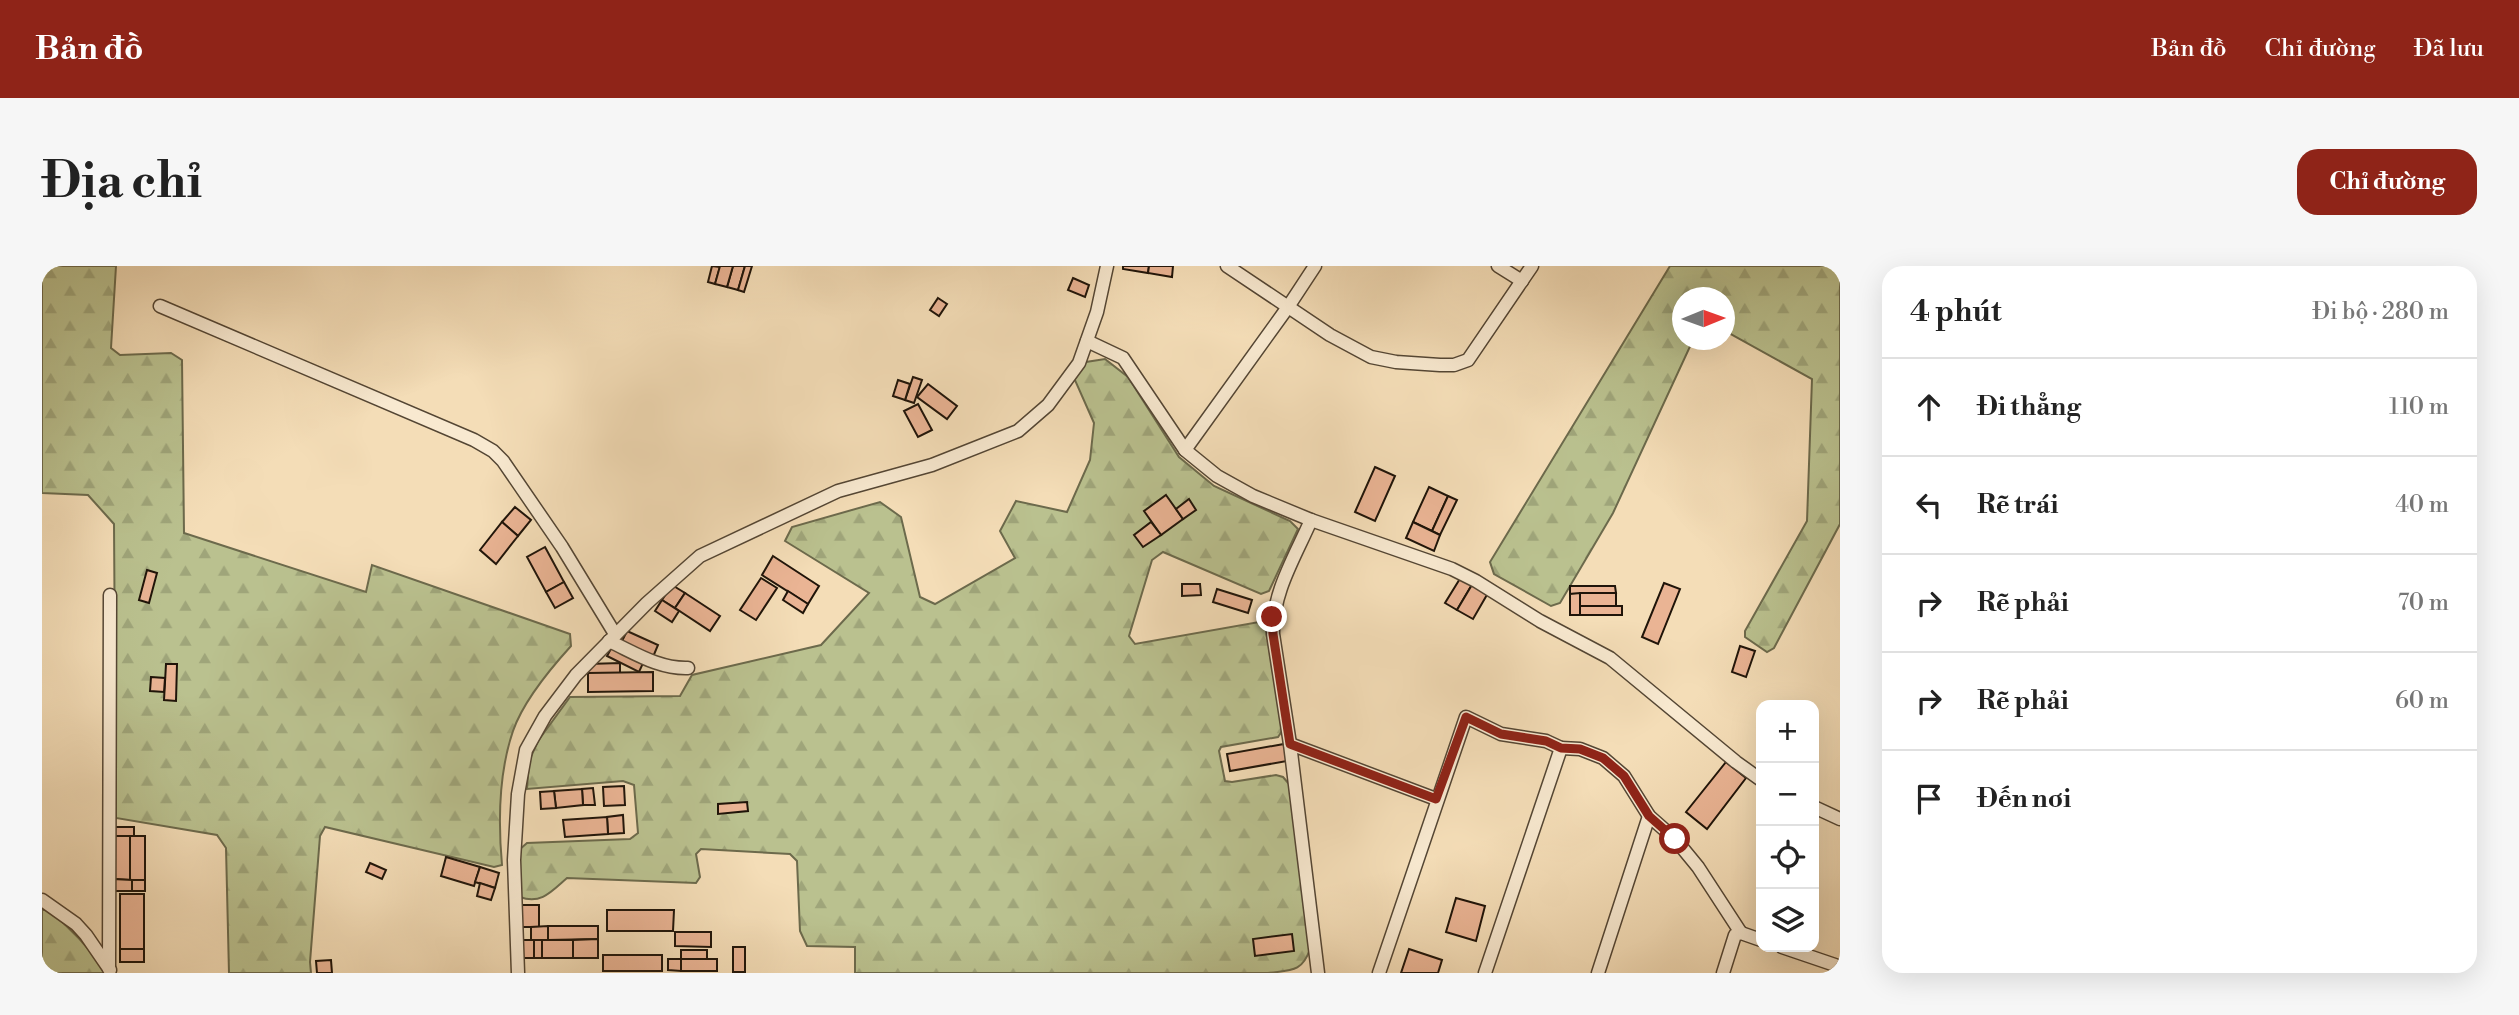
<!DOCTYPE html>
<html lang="vi">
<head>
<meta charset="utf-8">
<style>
  :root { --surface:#fff; --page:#f6f6f6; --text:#222; --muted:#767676; --line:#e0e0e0; --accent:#8f2418 }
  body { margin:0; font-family:"Libre Bodoni",serif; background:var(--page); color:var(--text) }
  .controls { position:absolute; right:21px; bottom:21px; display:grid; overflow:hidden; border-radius:14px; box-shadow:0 7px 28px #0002 }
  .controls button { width:63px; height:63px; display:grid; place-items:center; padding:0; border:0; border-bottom:2px solid var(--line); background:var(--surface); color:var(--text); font:35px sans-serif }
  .compass { position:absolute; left:1630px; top:21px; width:63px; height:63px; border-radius:50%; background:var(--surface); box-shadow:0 7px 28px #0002; rotate:89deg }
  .stop { position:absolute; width:21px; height:21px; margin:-16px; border:5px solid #8f2418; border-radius:50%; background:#fff }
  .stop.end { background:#8f2418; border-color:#fff; box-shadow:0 2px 7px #0008 }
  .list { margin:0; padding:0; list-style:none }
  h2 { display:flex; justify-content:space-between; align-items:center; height:91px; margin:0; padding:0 28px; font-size:30px }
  h2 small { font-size:23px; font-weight:400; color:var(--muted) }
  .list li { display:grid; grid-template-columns:46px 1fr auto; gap:21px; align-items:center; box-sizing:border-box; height:98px; padding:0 28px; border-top:2px solid var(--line) }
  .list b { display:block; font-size:26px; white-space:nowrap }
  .list em { font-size:23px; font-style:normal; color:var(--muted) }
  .icon { flex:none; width:38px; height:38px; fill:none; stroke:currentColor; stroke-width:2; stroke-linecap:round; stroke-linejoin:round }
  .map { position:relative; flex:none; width:1798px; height:707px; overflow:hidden; border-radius:21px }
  header { display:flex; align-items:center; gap:42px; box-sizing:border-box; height:98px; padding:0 35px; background:var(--accent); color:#fff }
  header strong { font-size:33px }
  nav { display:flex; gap:38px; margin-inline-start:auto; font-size:24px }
  .intro { display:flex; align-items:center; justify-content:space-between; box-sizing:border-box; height:168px; padding:0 42px }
  h1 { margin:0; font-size:49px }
  .button { padding:18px 32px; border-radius:21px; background:var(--accent); color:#fff; font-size:24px; font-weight:700 }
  main { display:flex; gap:42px; padding:0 42px }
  aside { flex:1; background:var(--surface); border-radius:21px; box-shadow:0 7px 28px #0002 }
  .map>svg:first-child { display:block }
</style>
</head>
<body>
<header>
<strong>Bản đồ</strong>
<nav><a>Bản đồ</a><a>Chỉ đường</a><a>Đã lưu</a></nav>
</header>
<div class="intro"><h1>Địa chỉ</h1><a class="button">Chỉ đường</a></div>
<main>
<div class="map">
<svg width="1798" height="707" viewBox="0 0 1798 707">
  <defs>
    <pattern id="forest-firs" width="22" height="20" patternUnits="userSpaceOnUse" patternTransform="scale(1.75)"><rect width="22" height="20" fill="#bac18f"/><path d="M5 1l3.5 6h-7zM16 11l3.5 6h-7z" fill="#9fa57a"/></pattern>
  </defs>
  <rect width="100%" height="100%" fill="#f4ddb7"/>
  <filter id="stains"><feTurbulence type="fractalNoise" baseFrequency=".00286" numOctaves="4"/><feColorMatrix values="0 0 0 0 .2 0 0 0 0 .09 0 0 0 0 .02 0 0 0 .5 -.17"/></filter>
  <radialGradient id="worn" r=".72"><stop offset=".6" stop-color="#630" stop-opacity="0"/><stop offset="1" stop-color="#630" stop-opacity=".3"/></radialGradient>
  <g fill="url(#forest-firs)" stroke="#6c6a4c" stroke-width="2">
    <path d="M0 0H74L69 82 78 89 129 87 140 94 142 267 324 326 330 299 528 368 529 380C509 402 481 436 471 465 457 506 456 555 460 599L452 601 283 561 278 570 268 696 269 707H187L184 582 175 569 74 552 72 258 46 229 0 227Z"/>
    <path d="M1628 0H1798V258L1732 382 1725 386 1703 371V365L1765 255 1770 113 1683 65 1682 32H1640V74H1651L1571 247 1518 337 1509 340 1452 308 1448 296Z"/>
    <path d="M1063 93 1086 111 1137 191 1172 220 1248 255 1256 263 1227 325 1219 328 1121 286 1110 294 1087 370 1093 378 1217 356 1224 361 1240 465 1236 471 1179 481 1177 485 1183 515 1190 516 1234 509 1241 511 1247 518 1268 683C1260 707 1248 704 1226 707H813V681L765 680 758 665 755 595 748 588 659 583 654 588 658 611 654 617 525 612C510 625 499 639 478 631L477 584 485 577 588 573 596 567 592 519 581 515 485 523 487 495 496 475 528 431 638 430 650 409 779 379 827 327 743 275 750 261 838 236 859 251 878 331 893 338 973 292 958 265 974 235 1025 246 1048 194 1052 157 1032 112 1044 96Z"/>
    <path d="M0 644H6C29 662 48 683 65 707H0Z"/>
  </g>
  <g fill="#eab494" stroke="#1f1409" stroke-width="2">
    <path d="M670 0 678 1 673 18 666 16Z"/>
    <path d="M691 0H703L696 24 685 21Z"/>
    <path d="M691 0 685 21 673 18 678 0Z"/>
    <path d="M703 0H710L702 26 696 24Z"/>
    <path d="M1081 0H1107L1106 7 1081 3Z"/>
    <path d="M1107 0H1131L1130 11 1106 7Z"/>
    <path d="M1031 12 1047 19 1043 31 1026 24Z"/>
    <path d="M896 32 905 38 897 50 888 44Z"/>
    <path d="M871 111 880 114 872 137 863 134Z"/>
    <path d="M856 114 868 118 863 134 851 130Z"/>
    <path d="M886 118 915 140 905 153 875 131Z"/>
    <path d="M876 138 890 164 876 171 862 145Z"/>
    <path d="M1333 201 1353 210 1333 255 1313 246Z"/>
    <path d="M1387 221 1406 230 1390 265 1371 256Z"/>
    <path d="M1124 229 1141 253 1119 269 1102 245Z"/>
    <path d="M1406 230 1415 234 1398 269 1390 265Z"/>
    <path d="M1147 233 1154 244 1141 253 1134 243Z"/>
    <path d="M473 241 489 254 476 270 460 256Z"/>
    <path d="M460 256 476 270 454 298 438 284Z"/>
    <path d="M1109 256 1119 269 1101 281 1092 269Z"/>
    <path d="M1371 256 1398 269 1392 285 1364 272Z"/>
    <path d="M503 281 522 316 504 326 485 291Z"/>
    <path d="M731 290 777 320 766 338 720 309Z"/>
    <path d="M105 304 115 307 107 337 97 334Z"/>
    <path d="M1419 311 1431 317 1415 344 1403 337Z"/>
    <path d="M719 312 735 322 714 354 698 344Z"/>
    <path d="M522 316 531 332 513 342 504 326Z"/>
    <path d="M1431 317 1446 327 1431 353 1415 344Z"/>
    <path d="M1622 317 1638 323 1616 378 1600 371Z"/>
    <path d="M1140 318H1158L1159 329 1140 330Z"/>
    <path d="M630 319 643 327 633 342 620 334Z"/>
    <path d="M1528 320H1573L1574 327 1528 328Z"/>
    <path d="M1175 323 1210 334 1206 347 1171 336Z"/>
    <path d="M746 325 766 338 761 347 741 334Z"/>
    <path d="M643 327 678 350 668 365 633 342Z"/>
    <path d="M1538 327V349H1528V328Z"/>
    <rect x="1538" y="327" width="36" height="13"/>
    <path d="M620 334 637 345 630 356 613 345Z"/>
    <rect x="1538" y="340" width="42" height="9"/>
    <path d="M585 365 616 379 611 391 579 377Z"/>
    <path d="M571 379 602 395 597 406 565 390Z"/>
    <path d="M1698 380 1713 385 1704 411 1690 406Z"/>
    <path d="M578 397V407H546V398Z"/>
    <path d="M124 398H135L134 435 122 434Z"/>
    <path d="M611 406V425L546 426V407Z"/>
    <path d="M109 411 123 412 122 426 108 425Z"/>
    <path d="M1242 478 1245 495 1188 505 1185 488Z"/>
    <path d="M1684 496 1704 512 1665 563 1644 546Z"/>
    <path d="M582 520 583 539 562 540 561 521Z"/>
    <path d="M551 522 553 539H541L540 523Z"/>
    <path d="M540 523 541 539 514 542 512 525Z"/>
    <path d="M512 525 514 542 499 543 498 526Z"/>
    <path d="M705 536 706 545 676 548V538Z"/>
    <path d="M581 549 582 567 566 568 565 551Z"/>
    <path d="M565 551 566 568 523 571 521 554Z"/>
    <path d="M72 561H92V570H71Z"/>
    <path d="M71 570H88V614L71 613Z"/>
    <rect x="88" y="570" width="15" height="44"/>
    <path d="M404 591 438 601 432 620 399 610Z"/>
    <path d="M328 597 344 604 340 613 324 606Z"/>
    <path d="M438 601 457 607 453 622 433 616Z"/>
    <path d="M71 613 90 614V625H71Z"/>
    <rect x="90" y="614" width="13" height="11"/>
    <path d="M438 617 453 622 449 634 435 630Z"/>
    <rect x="78" y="628" width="24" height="55"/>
    <path d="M1414 632 1443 640 1434 675 1404 666Z"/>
    <rect x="478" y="639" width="19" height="22"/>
    <path d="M565 644H632L631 665H565Z"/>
    <path d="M506 660V674H489V661Z"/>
    <path d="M506 660H556V673L506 674Z"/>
    <path d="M633 666H669V681L633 680Z"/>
    <path d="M1250 668 1252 685 1213 690 1211 673Z"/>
    <path d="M556 673V692H531V674Z"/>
    <rect x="481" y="674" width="11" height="18"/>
    <rect x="492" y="674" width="8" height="18"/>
    <rect x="500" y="674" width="31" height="18"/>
    <rect x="691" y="681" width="12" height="25"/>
    <rect x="78" y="683" width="24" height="13"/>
    <path d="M1367 683 1400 694 1396 707H1359Z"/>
    <rect x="639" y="684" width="26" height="9"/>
    <rect x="561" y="689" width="59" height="16"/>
    <path d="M626 693H639V705L626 704Z"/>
    <rect x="639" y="693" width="36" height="12"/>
    <path d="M289 694 290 707H275L274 695Z"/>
  </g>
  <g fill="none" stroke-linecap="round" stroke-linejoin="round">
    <g stroke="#544634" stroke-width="15">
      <g id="street">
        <path d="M1185 0 1288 69 1329 91 1354 96 1398 99H1412L1426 94 1490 0"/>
        <path d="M1456 0 1480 15"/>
        <path d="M118 40 432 174 451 185 461 195 520 281 573 368"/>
        <path d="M1045 75 1081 92 1143 184 1175 210 1211 230 1269 254 1410 303 1434 315 1498 355 1568 392 1694 496 1719 514"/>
        <path d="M1143 184 1246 41 1273 0"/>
        <path d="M1269 254C1253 291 1230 327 1231 368L1248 478 1276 707"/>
        <path d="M567 375C593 387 617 403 646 402"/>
        <path d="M1248 478 1394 533"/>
        <path d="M1519 482 1538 483 1561 492 1582 510 1607 550 1633 573 1656 601 1699 667"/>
        <path d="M1772 541 1798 553"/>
        <path d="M0 634 34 658 44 669 68 704"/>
        <path d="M1740 681 1793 699 1795 707"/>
        <path d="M67 703 68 329"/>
        <path d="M476 707 472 594 476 528 484 484 503 450 534 409 605 337 658 290 796 225 890 199 976 165 1006 139 1037 97 1055 46 1065 0"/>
        <path d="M1337 707 1424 451 1459 468 1504 475 1519 482 1443 707"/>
        <path d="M1556 707 1607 550"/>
        <path d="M1681 707 1693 669 1699 667 1719 674"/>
      </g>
    </g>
    <use href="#street" stroke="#f8e9d0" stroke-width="12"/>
  </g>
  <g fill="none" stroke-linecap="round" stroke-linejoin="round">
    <path stroke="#8f2418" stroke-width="9" d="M1230 351 1231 368 1248 478 1394 533 1424 451 1459 468 1504 475 1519 482 1538 483 1561 492 1582 510 1607 550 1633 573"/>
  </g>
  <rect width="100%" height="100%" filter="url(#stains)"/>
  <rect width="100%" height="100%" fill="url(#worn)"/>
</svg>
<div class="controls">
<button>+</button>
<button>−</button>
<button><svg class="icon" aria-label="locate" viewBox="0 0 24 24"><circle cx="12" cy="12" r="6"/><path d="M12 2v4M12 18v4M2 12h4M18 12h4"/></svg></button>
<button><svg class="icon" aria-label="layers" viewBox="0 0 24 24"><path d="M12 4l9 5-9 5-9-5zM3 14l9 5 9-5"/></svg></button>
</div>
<svg class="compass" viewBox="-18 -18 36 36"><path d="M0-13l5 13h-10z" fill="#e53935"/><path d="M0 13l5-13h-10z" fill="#767676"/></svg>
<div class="stop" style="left:1633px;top:573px"></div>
<div class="stop end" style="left:1230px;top:351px"></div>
</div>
<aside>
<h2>4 phút<small>Đi bộ · 280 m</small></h2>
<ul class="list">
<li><svg class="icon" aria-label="ahead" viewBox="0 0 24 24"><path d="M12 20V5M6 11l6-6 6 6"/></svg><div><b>Đi thẳng</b></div><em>110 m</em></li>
<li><svg class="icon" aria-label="left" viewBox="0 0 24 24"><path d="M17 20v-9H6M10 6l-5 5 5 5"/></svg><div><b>Rẽ trái</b></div><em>40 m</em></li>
<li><svg class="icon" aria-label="right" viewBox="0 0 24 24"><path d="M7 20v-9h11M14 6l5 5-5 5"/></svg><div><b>Rẽ phải</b></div><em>70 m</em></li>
<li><svg class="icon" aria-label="right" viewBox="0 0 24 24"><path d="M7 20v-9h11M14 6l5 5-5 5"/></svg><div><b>Rẽ phải</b></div><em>60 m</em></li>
<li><svg class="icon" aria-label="arrive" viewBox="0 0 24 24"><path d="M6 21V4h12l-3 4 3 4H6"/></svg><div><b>Đến nơi</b></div></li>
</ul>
</aside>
</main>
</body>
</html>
